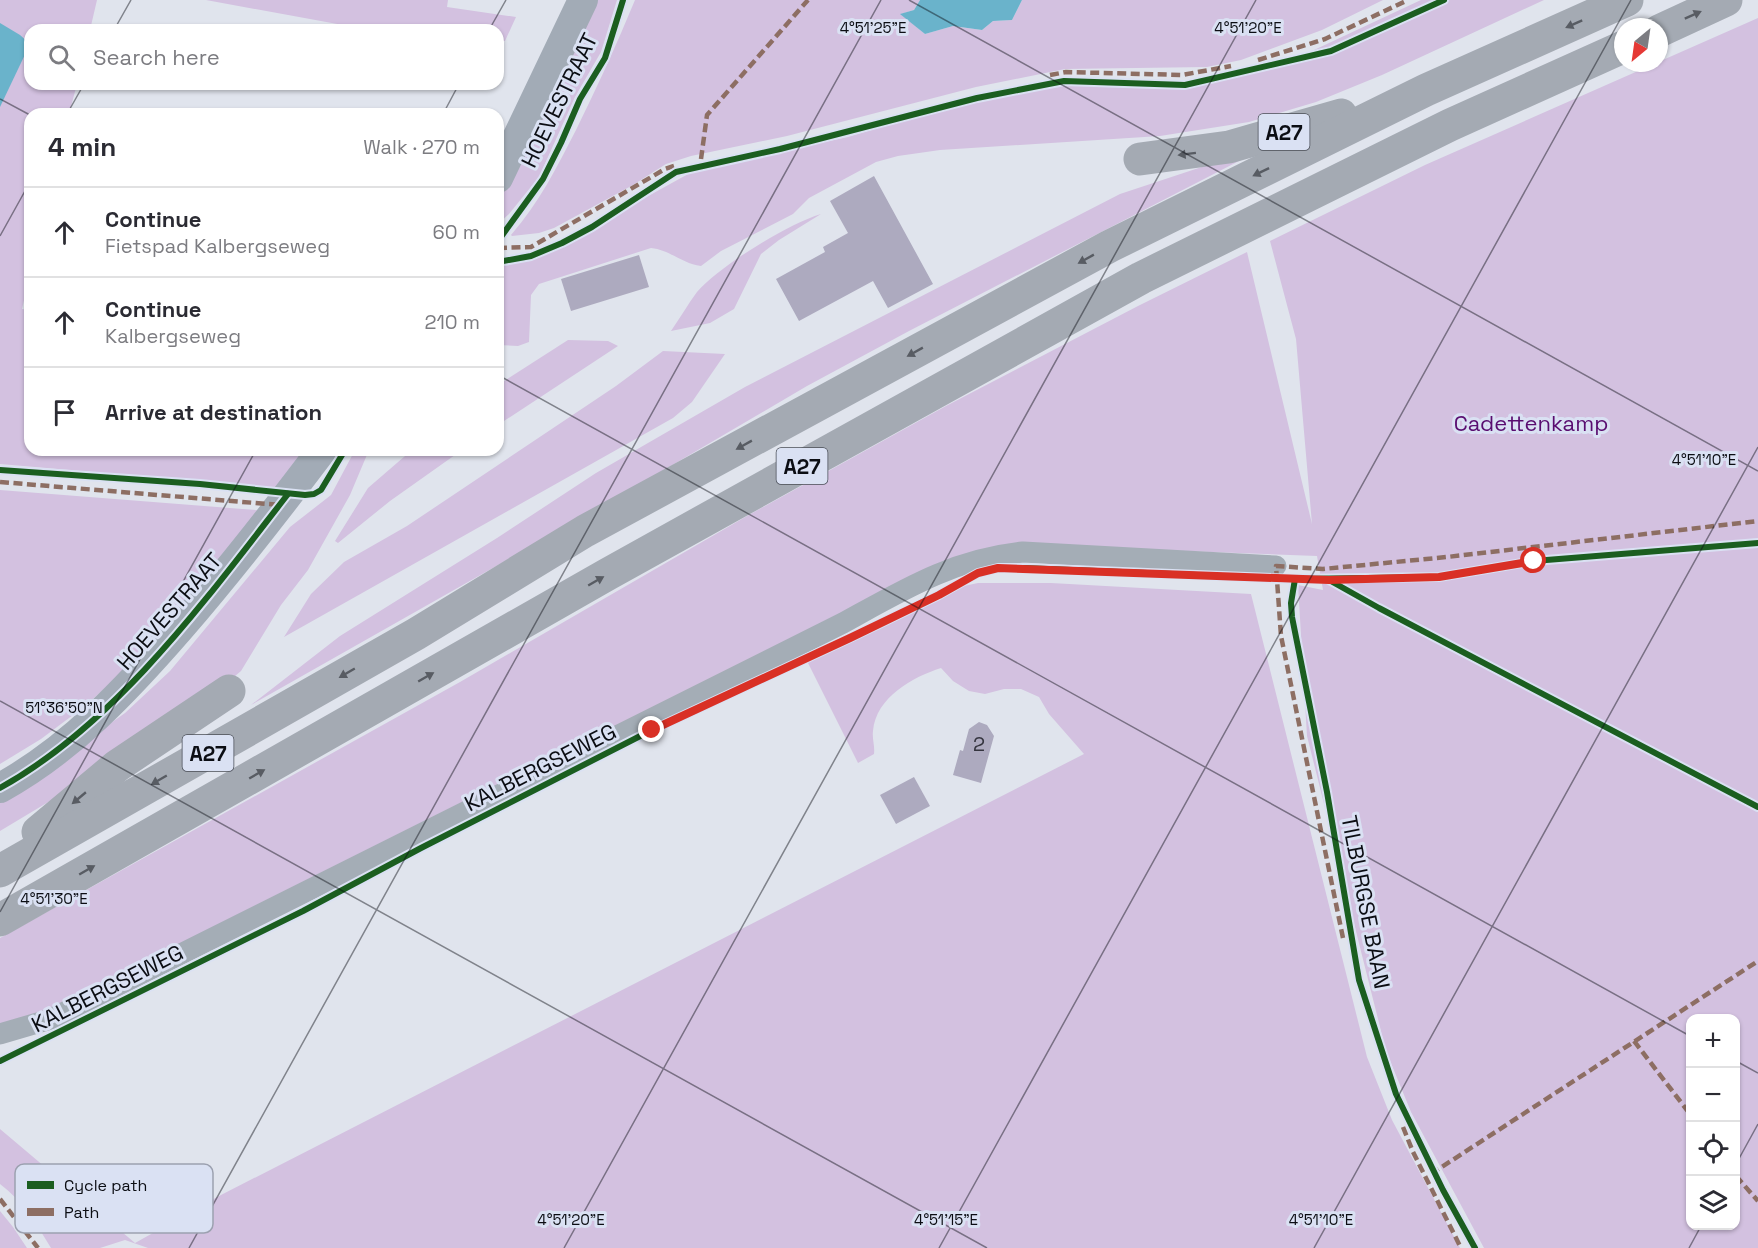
<!DOCTYPE html>
<html lang="en">
<head>
<meta charset="utf-8">
<style>
  :root { --surface:#fff; --page:#f2f2f3; --text:#2b2b33; --muted:#7c7c81; --line:#e1e1e2 }
  body { margin:0; font-family:"Space Grotesk",sans-serif; background:var(--page); color:var(--text) }
  .controls { position:absolute; right:18px; bottom:18px; display:grid; overflow:hidden; border-radius:12px; box-shadow:0 2px 4px #0004 }
  .controls button { width:54px; height:54px; display:grid; place-items:center; padding:0; border:0; border-bottom:2px solid var(--line); background:var(--surface); color:var(--text); font:30px sans-serif }
  .compass { position:absolute; left:1614px; top:18px; width:54px; height:54px; border-radius:50%; background:var(--surface); box-shadow:0 2px 4px #0004; rotate:209deg }
  .stop { position:absolute; width:18px; height:18px; margin:-14px; border:4px solid #d93025; border-radius:50%; background:#fff }
  .stop.end { background:#d93025; border-color:#fff; box-shadow:0 2px 6px #0008 }
  .list { margin:0; padding:0; list-style:none }
  h2 { display:flex; justify-content:space-between; align-items:center; height:78px; margin:0; padding:0 24px; font-size:26px }
  h2 small { font-size:20px; font-weight:400; color:var(--muted) }
  .list li { display:grid; grid-template-columns:39px 1fr auto; gap:18px; align-items:center; box-sizing:border-box; height:90px; padding:0 24px; border-top:2px solid var(--line) }
  .list b { display:block; font-size:22px; white-space:nowrap }
  .list p { margin:0; font-size:20px; white-space:nowrap; color:var(--muted) }
  .list em { font-size:20px; font-style:normal; color:var(--muted) }
  .icon { flex:none; width:33px; height:33px; fill:none; stroke:currentColor; stroke-width:2; stroke-linecap:round; stroke-linejoin:round }
  .map { position:relative; flex:none; width:1758px; height:1248px; overflow:hidden }
  .search { position:absolute; background:var(--surface); box-shadow:0 2px 4px #0004; left:24px; top:24px; width:480px; height:66px; display:flex; align-items:center; gap:15px; box-sizing:border-box; padding:0 21px; border-radius:18px; color:var(--muted); font-size:22px }
  .panel { position:absolute; background:var(--surface); box-shadow:0 2px 4px #0004; left:24px; top:108px; width:480px; height:348px; border-radius:18px }
  .map>svg:first-child { display:block }
</style>
</head>
<body>
<div class="map">
<svg width="1758" height="1248" viewBox="0 0 1758 1248">
  <rect width="100%" height="100%" fill="#e0e4ed"/>
  <g fill="#d3c1e0" fill-rule="evenodd">
    <path d="M0 0H97L90 30H30V84H77L69 114H30V275L22 309 30 310V450H308L279 488 0 464Z"/>
    <path d="M206 0H448L447 7 516 17 505 41H498V30H370Z"/>
    <path d="M591 0H617L601 52 575 97 539 177 509 214 498 224V201Z"/>
    <path d="M635 0H920L914 10 901 14 925 34 953 26 982 30 993 21 1012 20 1022 0H1383L1322 30 1241 60 1207 67 1065 69 976 87 787 136 691 156 666 164 633 185 554 228 539 233 512 236 511 235C539 203 557 167 576 130 597 87 617 44 635 0Z"/>
    <path d="M1421 0H1544L1382 75 1316 102 1249 122 1160 136 940 150 898 156 876 162 809 198 793 214 721 251 701 266C683 264 670 250 651 248L539 284 531 295 529 342 518 346 498 345V267L541 255 690 173 720 164 848 137 915 117 1054 83 1094 79 1168 81 1209 79 1246 73 1314 50Z"/>
    <path d="M1758 18V1248H1484L1411 1112 1386 1051 1307 736 1298 585 1323 590 1317 556 1021 545 46 1012 0 1024V938L460 682 747 516 946 406 1138 306 1247 252 1312 524 1296 339 1270 241 1425 165ZM1690 1018H1736V1226H1690Z"/>
    <path d="M1274 143 909 331 807 386 611 501 251 705 340 636 497 538 596 473 745 387 1120 194Z"/>
    <path d="M821 214 779 240 761 254 734 309 710 323 671 331C680 318 688 304 697 292 721 265 786 225 821 214Z"/>
    <path d="M568 340 608 341 618 346 498 425V385Z"/>
    <path d="M663 351 725 354 692 402 673 418 284 637 311 594 344 562 407 526 616 386Z"/>
    <path d="M355 450H369L350 495 308 570 281 605 241 671 215 693 50 801 0 831V802L125 713 170 671 290 527 331 495Z"/>
    <path d="M412 450H462L390 501 338 543 335 541 368 488Z"/>
    <path d="M0 490 268 511 131 665 85 706 41 739 0 764Z"/>
    <path d="M978 583H1051L1251 594 1367 1057 1392 1120 1460 1248H148L125 1240 100 1248H51C37 1225 22 1200 0 1184V1129L135 1243 221 1195 1084 754 1049 714 1039 697 1021 689H1004L985 694 969 691 953 681 941 668C913 677 876 697 873 731 872 739 875 746 874 754L858 763 806 659 940 591Z"/>
    <path d="M0 1211 13 1227 27 1248H0Z"/>
  </g>
  <g fill="#6ab3cb">
    <path d="M920 0H1022L1012 20 993 21 982 30 953 26 925 34 900 14 914 10Z"/>
    <path d="M0 23 20 35 30 44 0 107Z"/>
  </g>
  <g fill="#adaabf">
    <path d="M874 176 933 284 888 308 873 281 799 321 776 279 825 252 823 247 848 233 830 201Z"/>
    <path d="M639 255 649 287 571 311 561 279Z"/>
    <path d="M979 722 987 725 994 736 981 783 953 775 960 750 963 751 969 729Z"/>
    <path d="M914 777 930 806 896 824 880 795Z"/>
  </g>
  <g fill="none" stroke-linecap="round" stroke-linejoin="round">
    <path stroke="#a4adb6" stroke-width="21" d="M0 1034 51 1019 843 623C903 590 953 559 1023 552L1276 566"/>
    <g stroke="#a2abb6" stroke-width="30">
      <path d="M498 178 583 0"/>
      <path d="M0 788C71 749 127 689 180 628 229 571 276 511 322 450"/>
    </g>
    <g stroke="#a4aab3" stroke-width="33">
      <path d="M1659 31 1726 0"/>
      <path d="M1140 159 1229 147 1341 115"/>
      <path d="M38 832 117 766 229 691"/>
      <path d="M0 871 416 634 585 531 1110 246 1426 90 1627 0"/>
      <path d="M0 920 608 574 1141 278 1450 125 1623 47"/>
    </g>
    <g stroke="#8d6e63" stroke-width="4.5" stroke-dasharray="9 4.5" stroke-linecap="butt">
      <path d="M1258 60 1325 39 1408 0"/>
      <path d="M1050 75 1066 72 1182 75 1231 66"/>
      <path d="M701 159 707 115 808 0"/>
      <path d="M498 248 531 247 665 169 674 166"/>
      <path d="M0 482 280 505"/>
      <path d="M1343 938 1281 636 1276 566 1323 569 1447 557 1758 521"/>
      <path d="M1634 1041 1690 1114"/>
      <path d="M1403 1127 1413 1152 1461 1248"/>
      <path d="M1431 1174 1758 961"/>
      <path d="M1736 1176 1758 1201"/>
      <path d="M0 1199 38 1248"/>
    </g>
    <g stroke="#dae1f3" stroke-width="10">
      <g id="cycleway">
        <path d="M498 241 543 179 561 143 580 99 605 58 623 0"/>
        <path d="M498 262 531 256 562 243 592 227 676 172 780 149 977 98 1064 81 1185 85 1331 51 1444 0"/>
        <path d="M0 470 200 484 305 495 314 494 321 490 345 450"/>
        <path d="M1295 579 1291 603 1292 617 1327 792 1359 980 1396 1094 1443 1190 1475 1248"/>
        <path d="M1329 580 1379 608 1758 807"/>
        <path d="M0 788C117 723 207 598 288 494"/>
        <path d="M0 1061 303 911 421 848 652 730 850 638 939 595 978 573 998 568H1023L1295 579 1439 577 1534 561 1758 543"/>
      </g>
    </g>
    <use href="#cycleway" stroke="#1b5e20" stroke-width="6"/>
  </g>
  <defs><path id="oneway-solid" d="M-6-.8H1V-3.2L6.5 0L1 3.2V.8H-6Z" transform="scale(1.5)"/></defs>
  <g fill="#585c63">
    <use href="#oneway-solid" transform="translate(1693 15) rotate(-24)"/>
    <use href="#oneway-solid" transform="translate(1574 24) rotate(156)"/>
    <use href="#oneway-solid" transform="translate(1187 154) rotate(173)"/>
    <use href="#oneway-solid" transform="translate(1261 172) rotate(154)"/>
    <use href="#oneway-solid" transform="translate(1086 259) rotate(151)"/>
    <use href="#oneway-solid" transform="translate(915 352) rotate(151)"/>
    <use href="#oneway-solid" transform="translate(744 445) rotate(151)"/>
    <use href="#oneway-solid" transform="translate(596 581) rotate(-30)"/>
    <use href="#oneway-solid" transform="translate(347 673) rotate(150)"/>
    <use href="#oneway-solid" transform="translate(426 677) rotate(-30)"/>
    <use href="#oneway-solid" transform="translate(257 774) rotate(-30)"/>
    <use href="#oneway-solid" transform="translate(159 780) rotate(150)"/>
    <use href="#oneway-solid" transform="translate(79 798) rotate(140)"/>
    <use href="#oneway-solid" transform="translate(87 870) rotate(-30)"/>
  </g>
  <g fill="none" stroke-linecap="round" stroke-linejoin="round">
    <path stroke="#d93025" stroke-width="8" d="M652 730 850 638 939 595 978 573 998 568 1329 580 1439 577 1534 561"/>
  </g>
  <path fill="none" stroke="#0b0d13" stroke-width="1.5" stroke-opacity="0.45" d="M909 0 1758 471M114 30 131 0M489 30 506 0M0 99 30 115M67 114 84 84M443 114 459 84M0 236 30 182M498 375 1690 1036M0 701 987 1248M0 912 256 450M1736 1061 1758 1073M1736 1164 1758 1124M189 1248 881 0M564 1248 1256 0M939 1248 1631 0M1314 1248 1758 447M1689 1248 1701 1226"/>
  <g text-anchor="middle" dominant-baseline="central" stroke-width="6" stroke-linejoin="round" paint-order="stroke">
    <g font-size="20" fill="#34343e">
      <text x="979" y="744">2</text>
    </g>
    <g fill="#dae1f3" stroke="#494d56" stroke-width="1.5">
      <rect x="1258.5" y="114" width="51" height="36" rx="4.5"/>
      <rect x="776.5" y="448" width="51" height="36" rx="4.5"/>
      <rect x="182.5" y="735" width="51" height="36" rx="4.5"/>
    </g>
    <g font-size="21" font-weight="bold" fill="#0b0d13">
      <text x="1284" y="132">A27</text>
      <text x="802" y="466">A27</text>
      <text x="208" y="753">A27</text>
    </g>
    <g font-size="22" fill="#0b0d13" stroke="#dae1f3">
      <text transform="translate(559 100) rotate(-64)">HOEVESTRAAT</text>
      <text transform="translate(169 611) rotate(-49)">HOEVESTRAAT</text>
      <text transform="translate(540 767) rotate(-27)">KALBERGSEWEG</text>
      <text transform="translate(1366 902) rotate(79)">TILBURGSE BAAN</text>
      <text transform="translate(107 988) rotate(-27)">KALBERGSEWEG</text>
    </g>
    <g font-size="22" fill="#590d70" stroke="#dae1f3">
      <text x="1531" y="423">Cadettenkamp</text>
    </g>
  </g>
  <rect x="15" y="1164" width="198" height="69" rx="9" fill="#dae1f3" stroke="#9ca1b0" stroke-width="1.5"/>
  <rect x="27" y="1181" width="27" height="8" fill="#1b5e20"/>
  <rect x="27" y="1208" width="27" height="8" fill="#8d6e63"/>
  <g font-size="16" fill="#0b0d13">
    <text x="64" y="1191">Cycle path</text>
    <text x="64" y="1218">Path</text>
  </g>
  <g font-size="15" text-anchor="middle" fill="#0b0d13" stroke="#dae1f3" stroke-width="6" stroke-linejoin="round" paint-order="stroke">
    <text x="873" y="33">4°51'25"E</text>
    <text x="1248" y="33">4°51'20"E</text>
    <text x="1704" y="465">4°51'10"E</text>
    <text x="64" y="713">51°36'50"N</text>
    <text x="54" y="904">4°51'30"E</text>
    <text x="571" y="1225">4°51'20"E</text>
    <text x="946" y="1225">4°51'15"E</text>
    <text x="1321" y="1225">4°51'10"E</text>
  </g>
</svg>
<div class="controls">
<button>+</button>
<button>−</button>
<button><svg class="icon" aria-label="locate" viewBox="0 0 24 24"><circle cx="12" cy="12" r="6"/><path d="M12 2v4M12 18v4M2 12h4M18 12h4"/></svg></button>
<button><svg class="icon" aria-label="layers" viewBox="0 0 24 24"><path d="M12 4l9 5-9 5-9-5zM3 14l9 5 9-5"/></svg></button>
</div>
<svg class="compass" viewBox="-18 -18 36 36"><path d="M0-13l5 13h-10z" fill="#e53935"/><path d="M0 13l5-13h-10z" fill="#7c7c81"/></svg>
<div class="stop" style="left:1534px;top:561px"></div>
<div class="stop end" style="left:652px;top:730px"></div>
<div class="search"><svg class="icon" aria-label="search" viewBox="0 0 24 24"><circle cx="10" cy="10" r="6"/><path d="M15 15l6 6"/></svg>Search here</div>
<section class="panel">
<h2>4 min<small>Walk · 270 m</small></h2>
<ul class="list">
<li><svg class="icon" aria-label="ahead" viewBox="0 0 24 24"><path d="M12 20V5M6 11l6-6 6 6"/></svg><div><b>Continue</b><p>Fietspad Kalbergseweg</p></div><em>60 m</em></li>
<li><svg class="icon" aria-label="ahead" viewBox="0 0 24 24"><path d="M12 20V5M6 11l6-6 6 6"/></svg><div><b>Continue</b><p>Kalbergseweg</p></div><em>210 m</em></li>
<li><svg class="icon" aria-label="arrive" viewBox="0 0 24 24"><path d="M6 21V4h12l-3 4 3 4H6"/></svg><div><b>Arrive at destination</b></div></li>
</ul>
</section>
</div>
</body>
</html>
